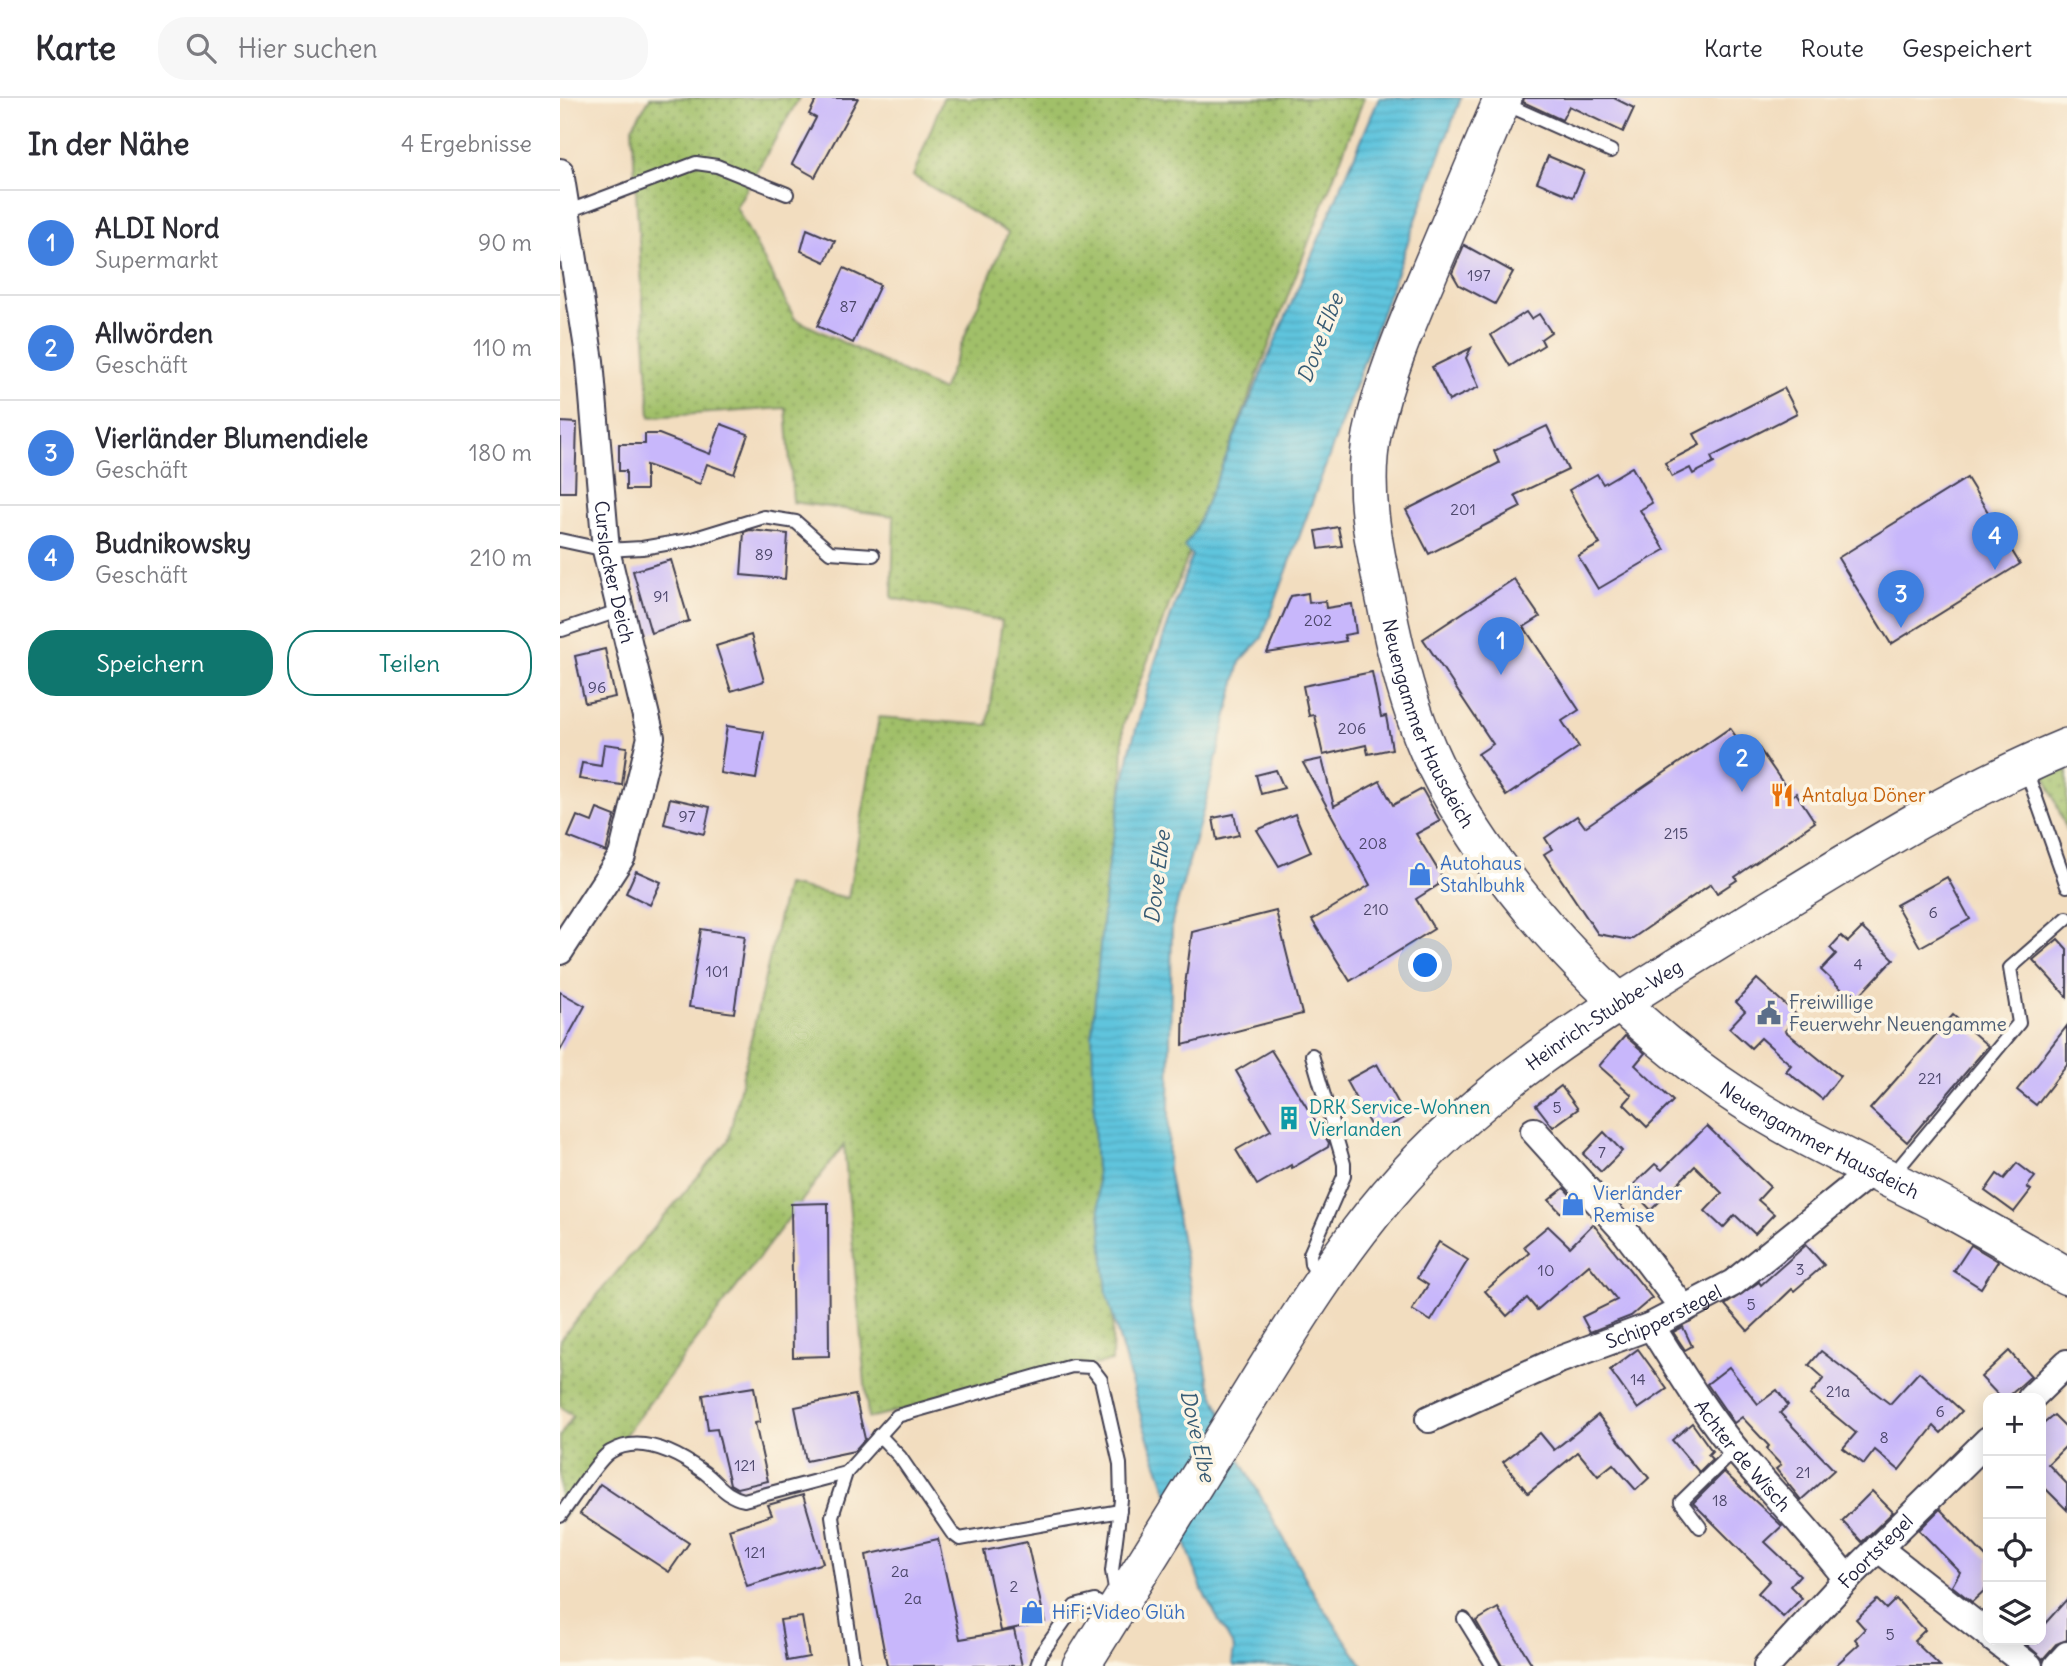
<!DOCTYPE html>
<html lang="de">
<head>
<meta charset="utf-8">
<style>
  :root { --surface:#fff; --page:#f7f7f7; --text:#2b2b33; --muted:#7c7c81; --line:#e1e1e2; --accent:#0f766e }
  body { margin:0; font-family:Delius,sans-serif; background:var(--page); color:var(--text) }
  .controls { position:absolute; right:21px; bottom:21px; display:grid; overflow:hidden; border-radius:14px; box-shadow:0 4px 18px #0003 }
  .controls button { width:63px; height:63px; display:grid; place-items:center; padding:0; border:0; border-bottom:2px solid var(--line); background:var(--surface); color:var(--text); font:35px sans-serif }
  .you { position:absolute; left:866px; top:868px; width:24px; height:24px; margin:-18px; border:5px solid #fff; border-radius:50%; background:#1a73e8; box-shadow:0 0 0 10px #1a73e833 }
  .badge { display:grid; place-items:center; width:46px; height:46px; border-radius:50%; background:var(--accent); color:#fff; font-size:23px; font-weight:700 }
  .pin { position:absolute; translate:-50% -58px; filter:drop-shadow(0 2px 4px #0008) }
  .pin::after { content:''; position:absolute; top:37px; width:24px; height:21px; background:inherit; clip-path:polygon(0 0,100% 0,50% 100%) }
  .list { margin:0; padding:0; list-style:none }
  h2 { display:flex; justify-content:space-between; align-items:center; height:91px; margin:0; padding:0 28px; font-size:30px }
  h2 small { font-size:23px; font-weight:400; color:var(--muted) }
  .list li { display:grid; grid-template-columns:46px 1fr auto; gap:21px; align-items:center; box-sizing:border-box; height:105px; padding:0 28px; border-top:2px solid var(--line) }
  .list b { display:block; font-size:26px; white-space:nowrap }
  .list p { margin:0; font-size:23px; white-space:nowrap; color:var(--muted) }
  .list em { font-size:23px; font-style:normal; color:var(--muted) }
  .actions { display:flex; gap:14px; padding:21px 28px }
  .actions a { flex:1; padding:16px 0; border:2px solid var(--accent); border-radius:28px; text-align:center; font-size:24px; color:var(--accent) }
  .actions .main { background:var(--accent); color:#fff }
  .icon { flex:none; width:38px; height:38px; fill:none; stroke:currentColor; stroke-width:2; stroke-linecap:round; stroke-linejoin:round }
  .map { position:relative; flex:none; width:1507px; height:1568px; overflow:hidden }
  header { display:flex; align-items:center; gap:42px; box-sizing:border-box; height:98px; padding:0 35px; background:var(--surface); border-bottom:2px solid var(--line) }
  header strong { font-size:33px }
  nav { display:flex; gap:38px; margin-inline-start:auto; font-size:24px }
  .search { width:490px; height:63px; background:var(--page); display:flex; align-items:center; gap:18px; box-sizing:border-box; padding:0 24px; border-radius:28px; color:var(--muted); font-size:26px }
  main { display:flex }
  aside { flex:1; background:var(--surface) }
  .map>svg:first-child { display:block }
</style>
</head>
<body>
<header>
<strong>Karte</strong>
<div class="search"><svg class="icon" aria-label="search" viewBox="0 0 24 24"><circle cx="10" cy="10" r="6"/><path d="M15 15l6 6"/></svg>Hier suchen</div>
<nav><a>Karte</a><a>Route</a><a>Gespeichert</a></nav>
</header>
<main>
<aside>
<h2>In der Nähe<small>4 Ergebnisse</small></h2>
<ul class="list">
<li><span class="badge" style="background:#3f7fe0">1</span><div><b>ALDI Nord</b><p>Supermarkt</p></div><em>90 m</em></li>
<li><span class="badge" style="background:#3f7fe0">2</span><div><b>Allwörden</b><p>Geschäft</p></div><em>110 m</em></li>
<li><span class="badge" style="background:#3f7fe0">3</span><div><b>Vierländer Blumendiele</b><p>Geschäft</p></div><em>180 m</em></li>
<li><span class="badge" style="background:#3f7fe0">4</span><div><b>Budnikowsky</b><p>Geschäft</p></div><em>210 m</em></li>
</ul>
<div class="actions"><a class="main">Speichern</a><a>Teilen</a></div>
</aside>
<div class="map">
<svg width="1507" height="1568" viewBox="0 0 1507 1568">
  <defs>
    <pattern id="grass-dots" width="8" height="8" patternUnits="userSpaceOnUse" patternTransform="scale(1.75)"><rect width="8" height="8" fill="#a1c069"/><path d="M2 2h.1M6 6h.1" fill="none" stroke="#839c58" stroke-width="1.8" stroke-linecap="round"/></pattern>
    <pattern id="water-rules" width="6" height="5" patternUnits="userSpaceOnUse" patternTransform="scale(1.75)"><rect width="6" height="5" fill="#5fc4dd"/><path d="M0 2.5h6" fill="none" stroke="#52a8bf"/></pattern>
  </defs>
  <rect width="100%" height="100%" fill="#fcf5e5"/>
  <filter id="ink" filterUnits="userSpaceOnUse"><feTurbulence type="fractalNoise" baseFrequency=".0143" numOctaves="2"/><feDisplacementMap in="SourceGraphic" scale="14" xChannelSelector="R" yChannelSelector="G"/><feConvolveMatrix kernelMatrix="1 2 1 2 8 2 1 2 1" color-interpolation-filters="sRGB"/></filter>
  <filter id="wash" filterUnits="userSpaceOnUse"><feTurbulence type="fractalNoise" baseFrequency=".00686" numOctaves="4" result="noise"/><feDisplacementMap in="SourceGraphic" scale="28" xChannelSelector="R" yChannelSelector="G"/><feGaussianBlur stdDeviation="1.57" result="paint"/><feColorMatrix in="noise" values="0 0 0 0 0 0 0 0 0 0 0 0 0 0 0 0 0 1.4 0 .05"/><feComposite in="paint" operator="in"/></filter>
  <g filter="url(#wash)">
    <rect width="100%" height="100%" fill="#f2ddbf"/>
    <g fill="url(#grass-dots)" stroke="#627152" stroke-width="2">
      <path d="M90 0H239L176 109 235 221 382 293 448 135 353 78 383 0H804L563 627 552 1263 308 1320 284 1047 0 1423V1338L13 1318 0 1308V1241L168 1043 226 787 288 800 319 619 428 627 442 523 332 500 334 418 233 404 226 310 90 319 72 29Z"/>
      <path d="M1507 668V733L1485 678Z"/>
    </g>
    <path fill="url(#water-rules)" stroke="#40738c" stroke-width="2" d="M819 0H901L702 540 680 564 647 699 612 824 608 1071 649 1285 679 1359 755 1497 803 1568H675L672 1566 674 1550 643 1494 584 1329 547 1197 535 1057 532 933 547 772 570 652 595 564 632 457 624 449 633 436Z"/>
    <g id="blocks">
      <g fill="#c8b7fb">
        <path d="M257 0H298L255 79 232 66 256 20 249 16Z"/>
        <path d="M964 0H1054L1074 10 1063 34 1009 8 1002 22 963 4Z"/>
        <path d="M988 58 1024 73 1013 99 977 84Z"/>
        <path d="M247 131 275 143 265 164 241 153Z"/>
        <path d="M904 147 953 174 935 206 899 187 892 175Z"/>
        <path d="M284 170 320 187 293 245 257 228Z"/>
        <path d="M966 214 971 221 979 216 991 234 981 241 984 247 950 268 931 237Z"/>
        <path d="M911 250 906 260 919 289 889 303 872 269Z"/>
        <path d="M1224 290 1237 315 1151 359 1154 365 1133 376 1130 370 1112 379 1105 365 1140 347 1134 336Z"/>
        <path d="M0 324 17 325 15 394H0Z"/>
        <path d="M161 326 188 336 174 376 147 366 140 386 86 367V392H66V373H59V346H85V336H99L150 356Z"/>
        <path d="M987 328 1008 372 955 397 961 409 869 456 846 412 939 365 934 353Z"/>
        <path d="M1072 369 1092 405 1080 412 1105 452 1038 491 1018 458 1040 446 1009 392 1037 376 1043 386Z"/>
        <path d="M1407 380 1460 466 1331 546 1278 460Z"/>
        <path d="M778 429 782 448 759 451 756 433Z"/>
        <path d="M190 432 228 436 225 481 181 477 184 434Z"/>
        <path d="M111 462 129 523 91 535 73 473Z"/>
        <path d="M954 481 980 519 964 529 1019 612 1002 623 1019 649 946 698 918 656 933 646 863 541Z"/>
        <path d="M748 495 749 505 765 503 766 510 792 506 796 535 784 537 786 543 707 555 731 498Z"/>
        <path d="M191 537 204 583 171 593 156 548Z"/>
        <path d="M45 551 55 599 25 605 15 558Z"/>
        <path d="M812 574 821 619 826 618 832 651 808 656 806 647 763 657 754 617 749 618 743 588Z"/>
        <path d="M167 628 204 634 196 681 160 675Z"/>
        <path d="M1170 630 1184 650 1194 643 1232 698 1236 695 1255 724 1175 779 1177 782 1157 795 1151 786 1070 842 1038 836 984 756 992 751 985 740 1017 718 1025 729Z"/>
        <path d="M44 646 67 649 62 687 19 681 22 665 41 668Z"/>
        <path d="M762 661 774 708 820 683 833 707 862 691 880 723 856 736 881 777 878 787 856 801 874 831 790 883 752 822 810 787 743 665Z"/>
        <path d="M716 672 724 690 701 696 696 677Z"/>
        <path d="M110 700 150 709 144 736 104 726Z"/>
        <path d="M37 711 55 718 46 754 8 739 17 718 32 724Z"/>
        <path d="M674 716 679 737 657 742 653 720Z"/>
        <path d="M735 716 751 754 719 768 697 732Z"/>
        <path d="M76 773 101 784 90 807 66 795Z"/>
        <path d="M1387 779 1410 821 1360 849 1336 807Z"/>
        <path d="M716 813 742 916 623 947 624 895 632 834Z"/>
        <path d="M1302 830 1334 861 1294 903 1261 872 1276 856 1270 850 1281 838 1288 844Z"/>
        <path d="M141 831 185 838 174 915 129 909Z"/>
        <path d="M1498 841 1507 851V899L1473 862Z"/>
        <path d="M1197 881 1238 918 1225 933 1280 978 1262 1001 1226 973 1231 967 1201 940 1191 950 1169 930 1185 913 1176 904Z"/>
        <path d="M0 894 25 908 0 953Z"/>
        <path d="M1393 917 1428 948 1347 1044 1310 1011Z"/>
        <path d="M1507 928V967L1476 1007 1457 992Z"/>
        <path d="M1065 938 1085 955 1075 967 1113 1003 1087 1029 1064 1006 1072 997 1039 968Z"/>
        <path d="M711 952 769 1045 768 1049 732 1070 731 1067 697 1087 676 1052 711 1032 676 973Z"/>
        <path d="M817 966 846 1019 815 1036 786 983Z"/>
        <path d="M1001 988 1018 1011 993 1029 976 1007Z"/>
        <path d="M1147 1028 1210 1089 1198 1102 1214 1116 1195 1136 1175 1117 1163 1130 1145 1113 1162 1095 1135 1068 1091 1112 1070 1090 1095 1066 1102 1072Z"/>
        <path d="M1044 1034 1062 1053 1041 1074 1023 1056Z"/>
        <path d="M1457 1065 1475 1079 1467 1089 1471 1092 1454 1114 1425 1093 1437 1076 1444 1081Z"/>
        <path d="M1004 1090 1014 1101 1001 1115 989 1102Z"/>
        <path d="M268 1105 269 1258 233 1259 231 1106Z"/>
        <path d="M1033 1126 1092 1200 1071 1218 1030 1234 1022 1219 1057 1202 1029 1167 977 1212 967 1200 947 1218 925 1193 969 1155 964 1148 988 1128 1010 1149Z"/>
        <path d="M879 1144 908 1162 871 1223 852 1212 868 1187 857 1180Z"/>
        <path d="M1246 1147 1264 1167 1234 1193 1232 1191 1188 1233 1165 1207 1199 1184 1201 1187Z"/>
        <path d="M1411 1147 1438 1163 1421 1190 1394 1173Z"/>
        <path d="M1123 1229 1132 1248 1125 1252 1113 1234Z"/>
        <path d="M1078 1251 1107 1291 1078 1311 1050 1272Z"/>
        <path d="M1261 1253 1330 1306 1359 1274 1402 1313 1381 1335 1374 1328 1339 1372 1315 1352 1304 1366 1283 1350 1296 1335 1250 1297 1264 1280 1249 1267Z"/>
        <path d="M1449 1253 1471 1278 1447 1300H1441L1421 1279Z"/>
        <path d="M1169 1269 1198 1306 1217 1292 1228 1307 1220 1315 1274 1372 1241 1402 1216 1371 1221 1367 1206 1351 1209 1348 1182 1319 1174 1325 1147 1286Z"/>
        <path d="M194 1289 200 1324 195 1325 208 1383 177 1390 170 1386 157 1331 148 1332 143 1297Z"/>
        <path d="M295 1297 305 1341 294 1353 246 1363 235 1309Z"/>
        <path d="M1038 1317 1089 1380 1076 1392 1053 1366 1038 1378 1018 1354 968 1395 943 1364 980 1335 994 1352Z"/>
        <path d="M1494 1317 1507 1330V1347L1488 1366 1507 1386V1412L1481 1386V1328Z"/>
        <path d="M1132 1325 1152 1353 1148 1357 1152 1361 1139 1374 1112 1342Z"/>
        <path d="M1164 1374 1222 1428 1205 1444 1240 1477 1230 1488 1242 1500 1223 1519 1198 1495 1210 1482 1133 1405Z"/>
        <path d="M40 1386 129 1445 109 1474 20 1416Z"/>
        <path d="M1312 1393 1333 1414 1302 1444 1282 1423Z"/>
        <path d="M243 1397 263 1465 187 1488 169 1431 212 1417 208 1407Z"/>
        <path d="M1380 1411 1428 1461V1489L1412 1504 1392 1488 1400 1474 1359 1432Z"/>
        <path d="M378 1441 400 1541 454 1532 462 1568H327L306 1457Z"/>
        <path d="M467 1444 485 1524 441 1533 424 1453Z"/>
        <path d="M1336 1501 1365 1532 1354 1543 1380 1568H1275L1299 1546 1295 1541 1305 1531 1296 1521 1317 1502 1326 1511Z"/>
        <path d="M1507 1501V1542L1496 1546 1483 1561 1466 1546 1470 1542H1481V1530Z"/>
        <path d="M938 1510 973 1568H942L916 1523Z"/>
        <path d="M242 1519 249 1559 227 1563 220 1522Z"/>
      </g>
    </g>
  </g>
  <g filter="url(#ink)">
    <use href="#blocks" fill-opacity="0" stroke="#413e4f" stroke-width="2"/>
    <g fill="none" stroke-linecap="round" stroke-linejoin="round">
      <g stroke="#413e4f" stroke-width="16">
        <g id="lane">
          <path d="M943 5 1051 53"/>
          <path d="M6 114 136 65 157 68 227 96"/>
          <path d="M0 442 46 452 82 450 129 442 204 419 236 424 270 454 313 457"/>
          <path d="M2 532 61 512"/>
          <path d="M1465 669 1507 788"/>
          <path d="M752 957 784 1066V1078L750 1156 751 1166 760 1180"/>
          <path d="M1331 1079 1459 925 1450 870 1507 820"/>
          <path d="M319 1337 340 1359 392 1435 400 1441 560 1413"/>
          <path d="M0 1418C10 1405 38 1361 50 1354 81 1335 119 1356 145 1375 159 1386 165 1398 184 1402L286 1375"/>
          <path d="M1140 1429 1121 1404 1175 1351"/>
          <path d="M904 1521 933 1568"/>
          <path d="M294 1568 272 1418 286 1375 337 1318 512 1268 531 1269 541 1282 560 1366 561 1402 552 1473 556 1497"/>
          <path d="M477 1568 481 1556 515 1508 535 1503 552 1512"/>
        </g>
      </g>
      <g stroke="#413e4f" stroke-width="30">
        <g id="street">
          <path id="s1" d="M0 74 30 263 46 452 91 639 62 758 0 853"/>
          <path d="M974 1033 1066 1135 1124 1211"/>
          <path id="s2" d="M1091 1228C1118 1270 1143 1313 1175 1351 1212 1395 1252 1435 1287 1481"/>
          <path d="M1471 1300 1507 1265"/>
          <path id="s3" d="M869 1321 999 1262 1091 1228 1173 1185 1312 1073"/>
          <path d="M1318 1450 1428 1536"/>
          <path d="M1435 1542 1469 1568"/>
          <path id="s4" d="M1207 1568 1287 1481 1428 1342"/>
          <path d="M1497 1568 1507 1557"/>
        </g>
      </g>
      <g stroke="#413e4f" stroke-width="40">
        <g id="secondary">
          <path id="s5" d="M943 0C919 57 895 113 871 170 848 224 824 279 812 337 800 401 818 463 830 526 840 573 853 622 874 665 936 792 1065 926 1183 1002 1247 1044 1319 1074 1387 1110 1427 1132 1467 1155 1507 1178"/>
          <path id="s6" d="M521 1568C572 1485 624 1403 675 1321 723 1244 769 1166 828 1097 926 981 1058 905 1186 826 1290 762 1393 696 1507 649"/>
        </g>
      </g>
      <use href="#lane" stroke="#fff" stroke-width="12"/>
      <use href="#street" stroke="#fff" stroke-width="26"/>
      <use href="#secondary" stroke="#fff" stroke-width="37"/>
    </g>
  </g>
  <defs>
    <g id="restaurant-bare" transform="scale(1.89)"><path d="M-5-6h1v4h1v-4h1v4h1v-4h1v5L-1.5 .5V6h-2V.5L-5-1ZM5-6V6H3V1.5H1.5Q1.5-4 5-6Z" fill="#e8710a" stroke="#fcf5e5" stroke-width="2.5" paint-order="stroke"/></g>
    <g id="shop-bare" transform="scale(1.89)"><path d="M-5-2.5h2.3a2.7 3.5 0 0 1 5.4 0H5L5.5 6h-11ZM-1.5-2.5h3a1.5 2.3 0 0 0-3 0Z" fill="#3f7fe0" stroke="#fcf5e5" stroke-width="2.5" paint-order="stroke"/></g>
    <g id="civic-bare" transform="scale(1.89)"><path d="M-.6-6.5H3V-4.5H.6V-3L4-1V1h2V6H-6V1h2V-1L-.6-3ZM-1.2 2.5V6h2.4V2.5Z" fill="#5c6f8a" stroke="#fcf5e5" stroke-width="2.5" paint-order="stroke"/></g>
    <g id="building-bare" transform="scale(1.89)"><path d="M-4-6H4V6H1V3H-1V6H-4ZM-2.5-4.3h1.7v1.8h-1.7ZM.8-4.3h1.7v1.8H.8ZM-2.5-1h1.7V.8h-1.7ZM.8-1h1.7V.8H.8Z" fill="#0f9aa8" stroke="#fcf5e5" stroke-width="2.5" paint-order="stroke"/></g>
  </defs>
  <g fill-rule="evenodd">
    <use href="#restaurant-bare" x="1222" y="697"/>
    <use href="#shop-bare" x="860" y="776"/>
    <use href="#civic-bare" x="1209" y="915"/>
    <use href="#building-bare" x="729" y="1020"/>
    <use href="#shop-bare" x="1013" y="1106"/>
    <use href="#shop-bare" x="472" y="1514"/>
  </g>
  <g text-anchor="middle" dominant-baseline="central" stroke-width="7" stroke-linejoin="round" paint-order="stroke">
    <g font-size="16" fill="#4c476b">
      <text x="919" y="177">197</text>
      <text x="288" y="208">87</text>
      <text x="903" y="411">201</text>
      <text x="204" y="456">89</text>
      <text x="101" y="498">91</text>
      <text x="758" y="522">202</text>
      <text x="37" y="589">96</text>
      <text x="792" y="630">206</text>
      <text x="127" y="718">97</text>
      <text x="1116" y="735">215</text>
      <text x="813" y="745">208</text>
      <text x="816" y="811">210</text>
      <text x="1373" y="814">6</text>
      <text x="1298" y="866">4</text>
      <text x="157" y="873">101</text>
      <text x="1370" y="980">221</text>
      <text x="997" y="1009">5</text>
      <text x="1042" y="1054">7</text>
      <text x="1240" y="1171">3</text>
      <text x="986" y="1172">10</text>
      <text x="1191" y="1206">5</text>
      <text x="1078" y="1281">14</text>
      <text x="1278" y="1293">21a</text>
      <text x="1380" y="1313">6</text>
      <text x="1324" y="1339">8</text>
      <text x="185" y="1367">121</text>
      <text x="1243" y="1374">21</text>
      <text x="1160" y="1402">18</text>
      <text x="195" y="1454">121</text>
      <text x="340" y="1473">2a</text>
      <text x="454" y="1488">2</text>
      <text x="353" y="1500">2a</text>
      <text x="1330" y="1536">5</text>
    </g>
    <g font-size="19" fill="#22223b" stroke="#fcf5e5">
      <text stroke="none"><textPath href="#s1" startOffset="404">Curslacker Deich</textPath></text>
      <text stroke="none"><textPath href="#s5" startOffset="660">Neuengammer Hausdeich</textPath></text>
      <text stroke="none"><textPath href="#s6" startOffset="845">Heinrich-Stubbe-Weg</textPath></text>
      <text stroke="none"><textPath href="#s5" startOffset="1248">Neuengammer Hausdeich</textPath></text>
      <text stroke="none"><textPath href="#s3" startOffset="256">Schipperstegel</textPath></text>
      <text stroke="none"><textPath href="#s2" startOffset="159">Achter de Wisch</textPath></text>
      <text stroke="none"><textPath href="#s4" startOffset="158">Foortstegel</textPath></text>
    </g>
    <g font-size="19" fill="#c56008" stroke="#fcf5e5" text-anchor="start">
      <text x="1242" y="697">Antalya Döner</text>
    </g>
    <g font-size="19" fill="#366cbe" stroke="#fcf5e5" text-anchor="start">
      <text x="880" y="765">Autohaus<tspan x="880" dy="22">Stahlbuhk</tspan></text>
      <text x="1033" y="1095">Vierländer<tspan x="1033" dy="22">Remise</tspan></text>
      <text x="492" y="1514">HiFi-Video Glüh</text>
    </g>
    <g font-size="19" fill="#4e5e75" stroke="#fcf5e5" text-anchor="start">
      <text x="1229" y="904">Freiwillige<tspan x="1229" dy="22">Feuerwehr Neuengamme</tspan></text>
    </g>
    <g font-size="19" fill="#0d838f" stroke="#fcf5e5" text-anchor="start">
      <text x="749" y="1009">DRK Service-Wohnen<tspan x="749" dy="22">Vierlanden</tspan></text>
    </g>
    <g font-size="21" font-style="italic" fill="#375b74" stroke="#fcf5e5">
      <text transform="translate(760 240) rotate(-69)">Dove Elbe</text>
      <text transform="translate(597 779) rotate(-83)">Dove Elbe</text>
      <text transform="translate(638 1338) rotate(77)">Dove Elbe</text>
    </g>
  </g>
</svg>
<div class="controls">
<button>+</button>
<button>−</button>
<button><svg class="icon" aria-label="locate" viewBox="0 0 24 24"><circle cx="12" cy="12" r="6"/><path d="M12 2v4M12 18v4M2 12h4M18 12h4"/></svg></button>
<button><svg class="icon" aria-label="layers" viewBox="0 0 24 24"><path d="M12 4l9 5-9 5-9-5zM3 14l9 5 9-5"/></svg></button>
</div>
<div class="you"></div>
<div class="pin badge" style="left:941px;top:577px;background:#3f7fe0">1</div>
<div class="pin badge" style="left:1182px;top:694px;background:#3f7fe0">2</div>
<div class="pin badge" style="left:1341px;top:530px;background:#3f7fe0">3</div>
<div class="pin badge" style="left:1435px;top:472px;background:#3f7fe0">4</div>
</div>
</main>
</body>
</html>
